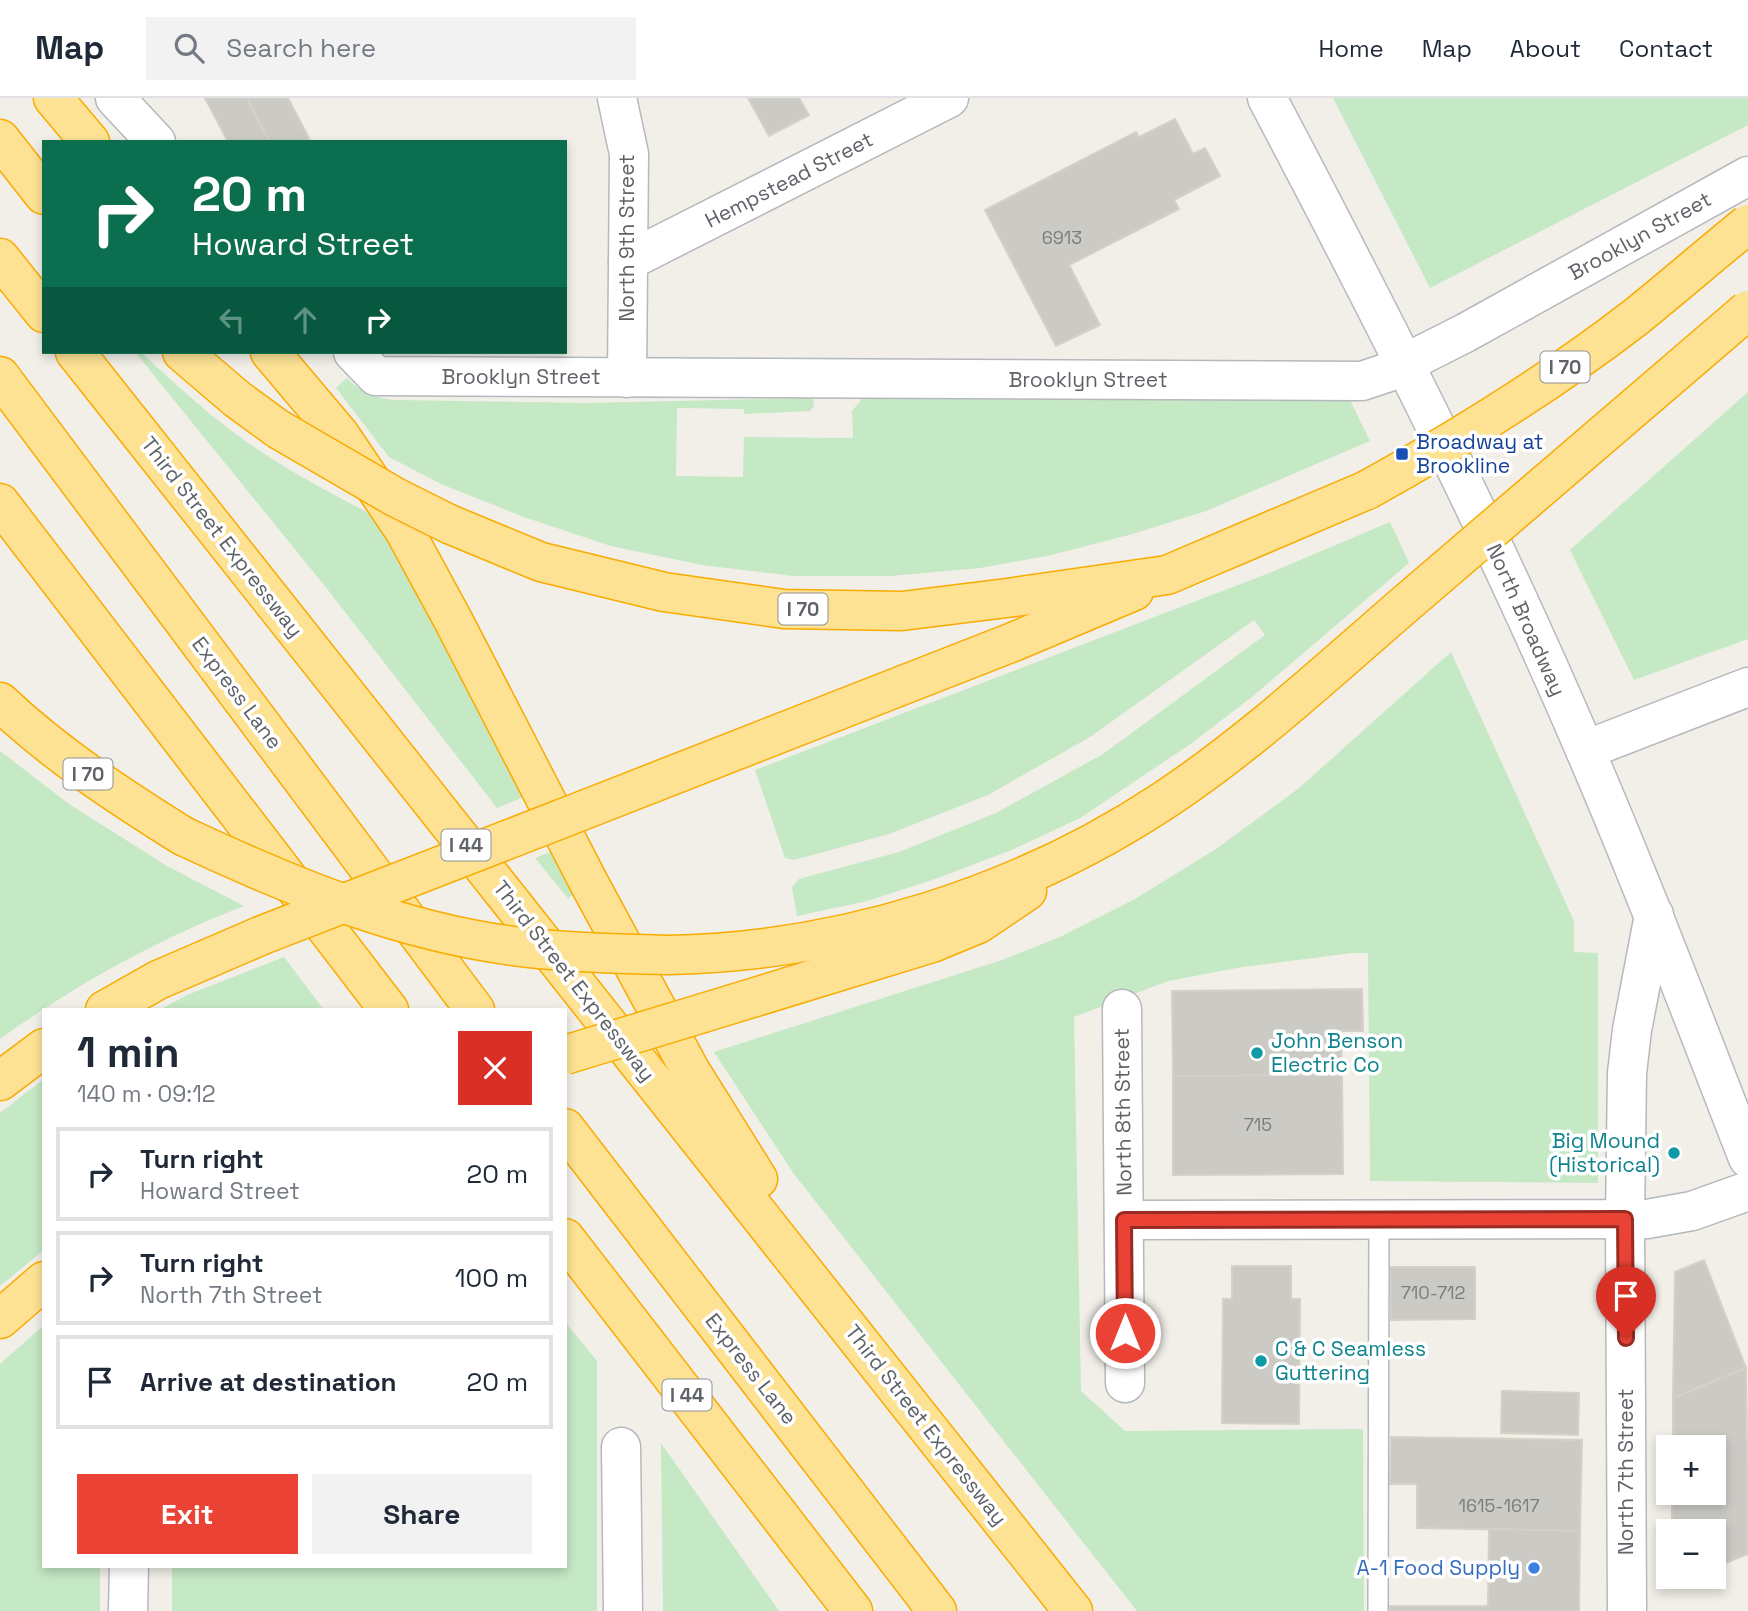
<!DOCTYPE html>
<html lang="en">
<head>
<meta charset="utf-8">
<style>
  body { margin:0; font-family:"Space Grotesk",sans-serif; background:#f2f2f3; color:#1f2937; height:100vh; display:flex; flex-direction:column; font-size:26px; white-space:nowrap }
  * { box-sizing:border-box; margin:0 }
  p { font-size:23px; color:#747a83 }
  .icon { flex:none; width:38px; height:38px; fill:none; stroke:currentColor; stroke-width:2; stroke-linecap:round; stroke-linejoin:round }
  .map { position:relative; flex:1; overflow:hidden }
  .details { position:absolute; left:42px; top:910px; width:525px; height:560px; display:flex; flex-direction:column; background:#fff; border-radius:0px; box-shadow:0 4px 10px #0003 }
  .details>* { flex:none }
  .guide { position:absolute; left:42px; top:42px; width:525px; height:214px; border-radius:0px; box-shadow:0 4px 10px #0003; background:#0b6e4f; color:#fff; overflow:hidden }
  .tools { position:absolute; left:1656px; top:1337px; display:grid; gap:14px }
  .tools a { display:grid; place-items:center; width:70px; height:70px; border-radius:0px; background:#fff; box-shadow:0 4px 10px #0003; font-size:35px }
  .pin { position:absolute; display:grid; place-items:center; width:60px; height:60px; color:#fff; margin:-72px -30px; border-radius:50% 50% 50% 0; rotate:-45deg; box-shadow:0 0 7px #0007 }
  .pin .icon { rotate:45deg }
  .me { position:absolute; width:77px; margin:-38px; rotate:0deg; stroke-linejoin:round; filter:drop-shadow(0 0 5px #0008) }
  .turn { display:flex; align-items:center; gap:24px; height:147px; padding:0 35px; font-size:32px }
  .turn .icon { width:91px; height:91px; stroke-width:2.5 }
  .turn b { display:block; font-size:49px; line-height:60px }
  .lanes { display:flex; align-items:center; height:66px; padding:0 35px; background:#0003; justify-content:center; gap:35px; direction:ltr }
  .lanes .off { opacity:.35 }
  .round { display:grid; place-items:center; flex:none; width:74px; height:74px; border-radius:0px; background:#f2f2f3 }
  .overview { display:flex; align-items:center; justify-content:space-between; height:119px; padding:0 35px }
  h1 { font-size:42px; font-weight:600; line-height:52px }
  .primary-button { display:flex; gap:14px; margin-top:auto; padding:14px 35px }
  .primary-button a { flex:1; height:80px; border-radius:0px; background:#ea4335; color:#fff; font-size:28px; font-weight:600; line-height:80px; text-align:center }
  .primary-button a+a { background:#f2f2f3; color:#1f2937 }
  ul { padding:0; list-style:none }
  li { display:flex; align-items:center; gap:21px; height:94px; margin:0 14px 10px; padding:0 21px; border:4px solid #e0e1e3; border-radius:0px }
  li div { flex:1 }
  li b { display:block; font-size:26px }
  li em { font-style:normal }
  header { display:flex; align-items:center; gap:42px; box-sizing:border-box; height:98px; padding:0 35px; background:#fff; border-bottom:2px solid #e0e1e3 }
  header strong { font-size:33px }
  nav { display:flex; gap:38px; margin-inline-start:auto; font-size:24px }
  .search { width:490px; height:63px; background:#f2f2f3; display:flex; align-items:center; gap:18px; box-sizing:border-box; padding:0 24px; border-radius:0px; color:#747a83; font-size:26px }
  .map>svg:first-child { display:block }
</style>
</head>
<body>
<header>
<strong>Map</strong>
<div class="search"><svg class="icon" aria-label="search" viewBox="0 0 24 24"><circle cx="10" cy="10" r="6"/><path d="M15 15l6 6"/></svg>Search here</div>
<nav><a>Home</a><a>Map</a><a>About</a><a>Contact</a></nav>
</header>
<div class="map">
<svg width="1748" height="1513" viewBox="0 0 1748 1513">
  <rect width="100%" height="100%" fill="#f1efe8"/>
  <g fill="#c5e8c5">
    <polygon points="1333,0 1748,0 1748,27 1430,190"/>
    <path d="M 135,254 L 141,254 C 177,288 215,323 257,351 C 296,377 337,399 379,420 L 526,698 L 497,710 L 328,492 Z"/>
    <path d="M 347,280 C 362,295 374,300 394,302 L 587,305 L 813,300 L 814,308 L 810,313 L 744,316 L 744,311 L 677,310 L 676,378 L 743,379 L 744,339 L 853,340 L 852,313 L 862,301 L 1350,302 L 1370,343 L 1206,413 L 1129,437 L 1047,458 L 980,470 L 890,478 L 794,478 L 702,467 L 611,448 L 524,419 L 441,386 L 389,359 L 336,290 Z"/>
    <polygon points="1748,294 1748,541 1634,582 1570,452"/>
    <polygon points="1390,424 1409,465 1253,598 1192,645 1080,720 1014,751 938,780 867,803 797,818 792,789 799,781 899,754 996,715 1103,656 1265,537 1254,522 1090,639 988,697 889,736 794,762 785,760 755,672 1272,474"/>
    <polygon points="1451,554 1574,823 1574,854 1598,855 1598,1085 1370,1083 1368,855 1352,855 1242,869 1168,883 1074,919 1081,1293 1125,1333 1363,1331 1364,1513 1137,1513 794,1076 714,954 1002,862 1060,839 1135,801 1216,751 1298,691"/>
    <path d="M 0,653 L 69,706 L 167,768 L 244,808 C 158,841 75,887 0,941 Z"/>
    <polygon points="553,753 575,796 568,800 535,760"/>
    <polygon points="284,859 324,912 159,912 187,897"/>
    <polygon points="44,981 44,1152 0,1188 0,1015"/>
    <polygon points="565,1224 597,1263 597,1513 172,1513 172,1468 565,1468"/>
    <polygon points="44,1227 44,1468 100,1468 100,1513 0,1513 0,1266"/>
    <polygon points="661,1345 779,1513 663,1513"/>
  </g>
  <g fill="#cccac5" stroke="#d6d1c6" stroke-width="2">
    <polygon points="205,0 247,0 270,44 228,44"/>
    <polygon points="247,0 288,0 311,44 270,44"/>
    <polygon points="748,0 799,0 809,17 769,38"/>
    <polygon points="1175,21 1193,56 1205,50 1220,78 1174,102 1179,111 1069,167 1100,227 1056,248 985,112 1136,34 1139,39"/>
    <polygon points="1362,891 1363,933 1341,933 1342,977 1173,978 1172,893"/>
    <polygon points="1342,977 1343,1076 1173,1077 1173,978"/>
    <polygon points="1704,1162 1746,1270 1673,1300 1675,1174"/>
    <polygon points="1232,1168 1291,1168 1291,1201 1300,1201 1299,1326 1222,1325 1223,1201 1232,1201"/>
    <polygon points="1390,1169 1475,1169 1475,1221 1391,1222"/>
    <polygon points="1746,1270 1748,1456 1713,1470 1713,1433 1672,1433 1672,1395 1713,1395 1713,1349 1673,1349 1673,1300"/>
    <polygon points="1502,1293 1579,1295 1578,1337 1501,1335"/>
    <polygon points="1391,1339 1582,1342 1580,1433 1417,1430 1417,1386 1390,1386"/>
    <polygon points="1489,1431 1580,1433 1579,1513 1390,1513 1390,1508 1488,1508"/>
    <polygon points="1672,1479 1690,1479 1672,1486"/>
  </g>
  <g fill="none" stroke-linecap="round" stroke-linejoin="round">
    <g stroke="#b5b8bc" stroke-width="22">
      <polyline id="service" points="1378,1513 1379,1123"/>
    </g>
    <g stroke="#b5b8bc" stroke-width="41">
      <g id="minor">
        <polyline points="115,0 156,44"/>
        <polyline points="617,0 629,56 627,280"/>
        <polyline points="628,163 949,0"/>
        <polyline points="353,254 376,278 1362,283 1386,275 1465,235 1748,78"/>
        <polyline points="1585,652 1748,589"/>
        <polyline points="1122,911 1125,1285"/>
        <polyline points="1124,1122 1647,1121 1692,1113 1748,1093"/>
        <polyline points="621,1349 623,1513"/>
        <polyline points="128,1513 129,1468"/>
        <polyline points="1627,1513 1625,1121 1627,975 1632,932 1654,817"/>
      </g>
    </g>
    <g stroke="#b6babf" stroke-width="41">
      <path id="secondary" d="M 1267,0 C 1380,214 1490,430 1585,652 C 1643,787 1695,924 1748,1060"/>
    </g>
    <g stroke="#f9ab00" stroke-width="41">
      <g id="motorway">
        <polyline points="53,0 90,44"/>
        <polyline points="0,41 44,97"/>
        <polyline points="0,160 44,215"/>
        <polyline points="75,254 1073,1513"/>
        <polyline points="182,254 237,301 278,331"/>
        <polyline points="270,254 340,337 404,432 453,522 590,787 690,972 758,1081"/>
        <polyline points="0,278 475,912"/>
        <polyline points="0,405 389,912"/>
        <polyline points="449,426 541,464 664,494 784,511 902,513 1007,500 1167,477 1367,392"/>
        <path d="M 0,604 C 55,656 119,698 183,738"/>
        <polyline points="589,710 1013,544 1134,493"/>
        <path d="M 668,857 C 841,854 1019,798 1163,703 C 1254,643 1334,567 1417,496"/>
        <polyline points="105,912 158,882 260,838"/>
        <polyline points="703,915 932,845 978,826 1027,793"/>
        <polyline points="0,983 44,950"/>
        <polyline points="565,1030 937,1513"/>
        <polyline points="565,1140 853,1513"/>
        <polyline points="0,1221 44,1183"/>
      </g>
    </g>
    <use href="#service" stroke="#fff" stroke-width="19"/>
    <use href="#minor" stroke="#fff" stroke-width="38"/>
    <use href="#secondary" stroke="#fff" stroke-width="38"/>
    <use href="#motorway" stroke="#fde293" stroke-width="38"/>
    <g stroke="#f9ab00" stroke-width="41" stroke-linecap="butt">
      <g id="motorway-bridge">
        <polyline points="278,331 395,399 449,426"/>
        <path d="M 1367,392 C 1461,340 1552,284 1637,218 C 1674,188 1711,156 1748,126"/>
        <polyline points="1417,496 1748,212"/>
        <path d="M 183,738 C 294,790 408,837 530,850 C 576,855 622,856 668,857"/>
        <polyline points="260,838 589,710"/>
        <polyline points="565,957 703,915"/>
      </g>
    </g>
    <use href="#motorway-bridge" stroke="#fde293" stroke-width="38"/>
  </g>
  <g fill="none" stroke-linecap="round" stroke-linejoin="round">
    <g stroke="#982c22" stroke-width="18">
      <polyline id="route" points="1125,1235 1124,1122 1625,1121 1626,1240"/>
    </g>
    <use href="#route" stroke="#ea4335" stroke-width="12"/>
  </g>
  <rect fill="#1a4fb4" stroke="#fff" stroke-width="2.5" x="1395" y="349" width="14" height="14" rx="3.5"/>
  <g fill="#0f9aa8" stroke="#fff" stroke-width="2.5">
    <circle cx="1257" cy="955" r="7"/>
    <circle cx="1674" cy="1055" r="7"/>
    <circle cx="1261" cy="1263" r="7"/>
  </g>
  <circle fill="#3f7fe0" stroke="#fff" stroke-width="2.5" cx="1534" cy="1470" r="7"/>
  <g text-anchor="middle" stroke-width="7" stroke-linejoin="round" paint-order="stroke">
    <g font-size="18" fill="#7a7d7f">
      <text x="1062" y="146">6913</text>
      <text x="1258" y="1033">715</text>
      <text x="1433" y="1201">710-712</text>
      <text x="1499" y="1414">1615-1617</text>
    </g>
    <g fill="#fff" stroke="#8f9295" stroke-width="2">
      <rect x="1540.5" y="253.5" width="49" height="31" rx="5"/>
      <rect x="778.5" y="495.5" width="49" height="31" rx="5"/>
      <rect x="63.5" y="660.5" width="49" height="31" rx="5"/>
      <rect x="441.5" y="731.5" width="49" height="31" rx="5"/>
      <rect x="662.5" y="1281.5" width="49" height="31" rx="5"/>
    </g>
    <g font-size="19" font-weight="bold" fill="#5f6368">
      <text x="1565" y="276">I 70</text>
      <text x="803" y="518">I 70</text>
      <text x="88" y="683">I 70</text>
      <text x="466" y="754">I 44</text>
      <text x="687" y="1304">I 44</text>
    </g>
    <g font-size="21" fill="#5f6368" stroke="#fff">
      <text transform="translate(789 82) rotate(-27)" y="7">Hempstead Street</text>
      <text transform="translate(1640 138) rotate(-29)" y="7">Brooklyn Street</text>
      <text transform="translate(627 140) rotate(-90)" y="7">North 9th Street</text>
      <text x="521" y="286">Brooklyn Street</text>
      <text x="1088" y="289">Brooklyn Street</text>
      <text transform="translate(222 439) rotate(52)" y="7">Third Street Expressway</text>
      <text transform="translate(1526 522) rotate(66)" y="7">North Broadway</text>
      <text transform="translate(237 595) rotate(53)" y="7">Express Lane</text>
      <text transform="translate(574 883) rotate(52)" y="7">Third Street Expressway</text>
      <text transform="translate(1123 1014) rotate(-91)" y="7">North 8th Street</text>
      <text transform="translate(751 1271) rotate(52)" y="7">Express Lane</text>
      <text transform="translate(926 1327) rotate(52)" y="7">Third Street Expressway</text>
      <text transform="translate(1626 1374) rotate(-90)" y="7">North 7th Street</text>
    </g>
    <g font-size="21" fill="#164399" stroke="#fff" text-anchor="start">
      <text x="1416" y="351">Broadway at<tspan x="1416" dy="24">Brookline</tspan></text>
    </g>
    <g font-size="21" fill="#0d838f" stroke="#fff" text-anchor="start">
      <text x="1271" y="950">John Benson<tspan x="1271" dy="24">Electric Co</tspan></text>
      <text x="1660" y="1050" text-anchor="end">Big Mound<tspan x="1660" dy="24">(Historical)</tspan></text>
      <text x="1275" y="1258">C &amp; C Seamless<tspan x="1275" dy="24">Guttering</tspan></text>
    </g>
    <g font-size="21" fill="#366cbe" stroke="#fff" text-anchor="end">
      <text x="1520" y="1477">A-1 Food Supply</text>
    </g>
  </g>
</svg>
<div class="tools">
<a>+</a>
<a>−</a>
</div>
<div class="pin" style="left:1626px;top:1240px;background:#d93025"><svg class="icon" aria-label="arrive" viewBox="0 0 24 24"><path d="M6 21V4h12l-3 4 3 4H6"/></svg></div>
<svg class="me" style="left:1125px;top:1235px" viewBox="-20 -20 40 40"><circle r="17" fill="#ea4335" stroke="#fff" stroke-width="3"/><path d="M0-11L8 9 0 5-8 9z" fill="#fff"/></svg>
<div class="guide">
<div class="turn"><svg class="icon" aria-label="right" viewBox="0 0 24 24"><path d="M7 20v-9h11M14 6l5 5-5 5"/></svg><div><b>20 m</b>Howard Street</div></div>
<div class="lanes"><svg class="icon off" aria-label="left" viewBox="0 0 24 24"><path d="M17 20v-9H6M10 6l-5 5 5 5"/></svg><svg class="icon off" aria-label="ahead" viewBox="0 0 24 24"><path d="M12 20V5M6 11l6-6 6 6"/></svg><svg class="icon" aria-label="right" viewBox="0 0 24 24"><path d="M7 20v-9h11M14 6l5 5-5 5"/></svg></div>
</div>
<section class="details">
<div class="overview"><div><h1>1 min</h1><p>140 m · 09:12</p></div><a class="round" style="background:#d93025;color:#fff"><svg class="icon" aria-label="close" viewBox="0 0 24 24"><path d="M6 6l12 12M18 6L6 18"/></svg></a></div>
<ul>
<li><svg class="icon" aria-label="right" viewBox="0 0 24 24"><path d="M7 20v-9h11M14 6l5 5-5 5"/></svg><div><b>Turn right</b><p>Howard Street</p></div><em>20 m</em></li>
<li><svg class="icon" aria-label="right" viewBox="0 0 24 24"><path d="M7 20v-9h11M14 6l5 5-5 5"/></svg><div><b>Turn right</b><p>North 7th Street</p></div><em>100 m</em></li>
<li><svg class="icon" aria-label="arrive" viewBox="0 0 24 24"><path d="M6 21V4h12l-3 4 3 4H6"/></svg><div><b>Arrive at destination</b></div><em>20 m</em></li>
</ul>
<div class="primary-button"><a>Exit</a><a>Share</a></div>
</section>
</div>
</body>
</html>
